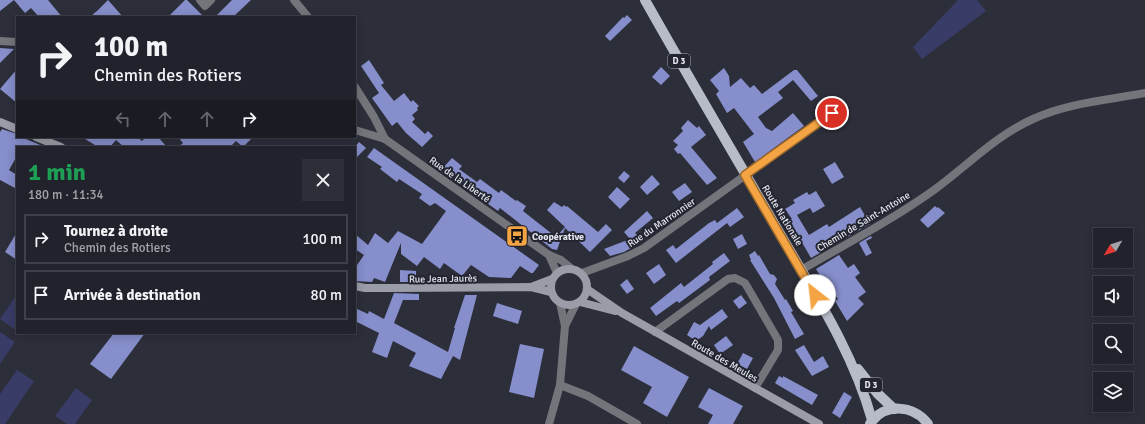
<!DOCTYPE html>
<html lang="fr">
<head>
<meta charset="utf-8">
<style>
  body { margin:0; font-family:Signika,sans-serif; background:#2d2f38; color:#f1f3f6; height:100vh; display:flex; flex-direction:column; font-size:15px; white-space:nowrap }
  * { box-sizing:border-box; margin:0 }
  p { font-size:13px; color:#a2a4a9 }
  .icon { flex:none; width:22px; height:22px; fill:none; stroke:currentColor; stroke-width:2; stroke-linecap:round; stroke-linejoin:round }
  .map { position:relative; flex:1; overflow:hidden }
  .drawer { position:absolute; left:16px; top:146px; width:340px; height:188px; display:flex; flex-direction:column; background:#21222c; border-radius:0px; box-shadow:0 2px 10px #0003,0 0 0 1px #3e3f48 }
  .drawer>* { flex:none }
  .hud { position:absolute; left:16px; top:16px; width:340px; height:122px; border-radius:0px; box-shadow:0 2px 10px #0003,0 0 0 1px #3e3f48; background:#21222c; color:#f1f3f6; overflow:hidden }
  .needle { width:26px; rotate:231deg }
  .buttons { position:absolute; left:1093px; top:228px; display:grid; gap:8px }
  .buttons a { display:grid; place-items:center; width:40px; height:40px; border-radius:0px; background:#21222c; box-shadow:0 2px 10px #0003,0 0 0 1px #3e3f48; font-size:20px }
  .pin { position:absolute; display:grid; place-items:center; width:34px; height:34px; color:#fff; margin:-17px; border:2px solid #fff; border-radius:50%; box-shadow:0 1px 4px #0007 }
  .me { position:absolute; width:44px; margin:-22px; rotate:331deg; stroke-linejoin:round; filter:drop-shadow(0 0 3px #0008) }
  .turn { display:flex; align-items:center; gap:14px; height:84px; padding:0 12px; font-size:18px }
  .turn .icon { width:52px; height:52px; stroke-width:2.5 }
  .turn b { display:block; font-size:28px; line-height:34px }
  .lanes { display:flex; align-items:center; height:38px; padding:0 12px; background:#0003; justify-content:center; gap:20px; direction:ltr }
  .lanes .off { opacity:.35 }
  .round { display:grid; place-items:center; flex:none; width:42px; height:42px; border-radius:0px; background:#2d2f38 }
  .summary { display:flex; align-items:center; justify-content:space-between; height:68px; padding:0 12px }
  h1 { font-size:24px; font-weight:700; line-height:30px; color:#1e9e55 }
  ul { padding:0; list-style:none }
  li { display:flex; align-items:center; gap:12px; height:50px; margin:0 8px 6px; padding:0 4px; border:2px solid #3e3f48; border-radius:0px }
  li div { flex:1 }
  li b { display:block; font-size:15px }
  li em { font-style:normal }
  .map>svg:first-child { display:block }
</style>
</head>
<body>
<div class="map">
<svg width="1145" height="424" viewBox="0 0 1145 424">
  <rect width="100%" height="100%" fill="#2c2e3a"/>
  <g fill="#383c66">
    <polygon points="958,0 977,0 986,11 922,59 913,47"/>
    <polygon points="17,294 17,331 0,319"/>
    <polygon points="0,332 15,342 0,364"/>
    <polygon points="17,370 34,381 5,424 0,424 0,394"/>
    <polygon points="76,388 92,400 75,424 67,424 55,416"/>
  </g>
  <g fill="#868ecb">
    <polygon points="0,0 14,0 0,11"/>
    <polygon points="14,0 48,0 62,17 39,17 31,8 25,13"/>
    <polygon points="108,0 123,17 90,17 98,10"/>
    <polygon points="185,0 187,0 204,17 168,17"/>
    <polygon points="232,0 251,0 233,17 215,17"/>
    <polygon points="627,15 632,20 610,41 605,36 623,17 624,18"/>
    <polygon points="0,48 14,49 0,63"/>
    <polygon points="369,60 384,83 381,85 394,101 404,93 411,102 413,100 419,106 417,108 418,110 412,115 415,119 412,122 425,134 428,131 433,136 422,147 406,133 397,122 392,126 372,98 379,93 361,66"/>
    <polygon points="661,67 670,76 661,85 652,77"/>
    <polygon points="724,68 729,76 730,87 741,78 750,88 754,85 762,94 794,70 797,70 818,96 811,101 793,80 778,92 783,98 758,117 766,128 772,131 793,113 804,126 755,162 743,142 754,134 734,108 727,113 716,94 719,91 710,80"/>
    <polygon points="17,69 17,103 0,89"/>
    <polygon points="688,120 697,128 699,126 706,135 691,147 717,178 707,185 680,153 678,154 674,149 678,145 673,141 683,131 681,128"/>
    <polygon points="2,129 17,134 17,137 21,137 45,147 17,147 17,156 9,170 17,175 17,184 15,188 0,180 0,132"/>
    <polygon points="82,137 137,137 142,141 146,137 158,137 167,147 124,147 116,140 110,147 98,147"/>
    <polygon points="178,137 253,137 243,147 236,141 230,147 178,147 183,143"/>
    <polygon points="359,142 366,148 355,159 355,147"/>
    <polygon points="374,148 539,265 533,273 531,273 520,266 511,278 489,277 471,265 462,276 444,263 440,269 424,257 417,266 401,254 401,243 385,282 374,278 372,282 355,281 355,268 364,255 355,249 355,234 368,245 375,233 388,243 398,231 422,244 446,211 435,203 430,206 419,198 422,194 399,179 397,182 380,169 382,167 367,157"/>
    <polygon points="452,158 462,166 459,169 477,182 480,179 499,193 501,190 516,201 517,200 526,206 523,211 556,237 565,227 547,210 554,202 562,207 564,205 566,207 567,206 598,232 606,224 612,230 590,252 565,228 557,250 552,249 500,208 498,211 441,170"/>
    <polygon points="835,162 844,177 832,184 823,169"/>
    <polygon points="624,171 630,176 624,183 618,178"/>
    <polygon points="652,175 660,184 647,195 640,187"/>
    <polygon points="685,183 692,192 679,201 672,192"/>
    <polygon points="617,187 630,199 620,209 608,197"/>
    <polygon points="816,191 825,206 813,213 810,208 797,215 809,235 827,224 829,227 860,207 870,224 811,258 789,220 792,219 785,209 795,203 793,200 807,192 809,195"/>
    <polygon points="935,206 937,208 938,207 945,213 928,228 920,220"/>
    <polygon points="737,208 744,217 730,227 727,223 676,263 666,250 673,245 676,249 709,223 715,220 717,223"/>
    <polygon points="647,211 653,218 635,233 643,241 624,252 610,256 604,249 630,239 624,232"/>
    <polygon points="17,232 17,260 5,252"/>
    <polygon points="742,234 747,244 738,249 733,239"/>
    <polygon points="871,236 872,238 866,241 872,253 866,256 859,243"/>
    <polygon points="755,251 758,256 759,255 770,274 774,275 777,279 775,284 785,300 786,299 793,311 791,312 804,334 795,339 774,298 750,260 751,260 749,255"/>
    <polygon points="724,253 730,261 709,277 710,280 679,303 677,301 656,316 650,308 681,283 684,287 713,264 712,262"/>
    <polygon points="839,255 848,268 854,264 860,273 855,277 866,292 858,298 864,304 847,321 835,301 838,299 828,287 827,287 816,269"/>
    <polygon points="659,264 666,275 654,284 646,273"/>
    <polygon points="400,270 416,271 416,282 400,282"/>
    <polygon points="627,279 634,289 627,294 620,285"/>
    <polygon points="394,293 419,294 419,300 403,300 394,323 448,352 455,328 454,328 465,295 477,295 460,360 453,356 441,379 409,366 416,353 393,341 387,358 372,352 379,333 355,321 355,308 368,314 369,311 384,319"/>
    <polygon points="741,295 747,303 739,309 733,301"/>
    <polygon points="497,303 522,311 518,324 493,316"/>
    <polygon points="722,309 728,317 711,330 709,326 703,336 696,341 687,335 694,322 700,325"/>
    <polygon points="114,333 145,333 111,379 90,364"/>
    <polygon points="726,336 733,345 720,354 714,345"/>
    <polygon points="520,344 544,349 534,398 509,392"/>
    <polygon points="804,345 814,362 823,356 829,367 812,376 795,350"/>
    <polygon points="634,346 689,377 667,417 643,403 652,387 621,370"/>
    <polygon points="743,353 753,358 747,369 737,364"/>
    <polygon points="779,376 783,378 783,376 818,395 812,405 778,385 775,383"/>
    <polygon points="709,388 743,406 733,424 708,424 713,415 698,407"/>
    <polygon points="844,392 852,397 840,418 832,413"/>
  </g>
  <g fill="none" stroke-linecap="round" stroke-linejoin="round">
    <g stroke="#73757b" stroke-width="8">
      <polyline points="200,0 205,6 211,0"/>
      <polyline points="294,0 308,17"/>
      <polyline points="0,41 17,42"/>
      <polyline points="355,87 374,117 385,139"/>
      <polyline points="355,130 385,139 549,255 561,260 571,268"/>
      <polyline points="549,255 557,273"/>
      <path d="M 801,270 C 846,244 892,220 934,190 C 967,166 995,136 1033,119 C 1067,103 1108,100 1145,93"/>
      <polyline points="582,273 628,256 644,248 832,113"/>
      <polyline points="565,326 576,304"/>
      <polyline points="655,332 728,279 735,278 745,283 778,340 778,350 755,388"/>
      <polyline points="560,385 588,396 637,424"/>
      <polyline points="549,424 560,385 565,326 560,303"/>
    </g>
    <g stroke="#9a9ca7" stroke-width="8">
      <polyline points="0,122 17,129"/>
      <polyline points="36,137 61,147"/>
      <circle cx="569" cy="287" r="18"/>
      <polyline points="355,286 365,288 392,288 531,287 551,292"/>
      <polyline points="531,287 552,279"/>
      <polyline points="587,289 622,313 819,424"/>
      <polyline points="580,302 615,311"/>
    </g>
    <g stroke="#b8bbc8" stroke-width="10">
      <path d="M 645,0 C 690,80 737,159 783,239 C 817,297 854,355 872,420"/>
      <polyline points="858,369 877,393 894,409"/>
      <path d="M 870,424 C 884,402 914,405 928,424"/>
    </g>
  </g>
  <g fill="none" stroke-linecap="round" stroke-linejoin="round">
    <g stroke="#9f6b2c" stroke-width="10">
      <polyline id="route" points="815,295 745,175 832,113"/>
    </g>
    <use href="#route" stroke="#f4a443" stroke-width="7"/>
  </g>
  <defs>
    <g id="bus-square" transform="scale(1.15)"><rect x="-9" y="-9" width="18" height="18" rx="4" fill="#f4a443" stroke="#222430"/><path d="M-5-6H5V4H4V6H2V4H-2V6H-4V4H-5ZM-3.5-4V0h7V-4ZM-3.5 1.2v1.5H-2V1.2ZM2 1.2v1.5H3.5V1.2Z" fill="#111"/></g>
  </defs>
  <g fill-rule="evenodd">
    <use href="#bus-square" x="517" y="236"/>
  </g>
  <g text-anchor="middle" stroke-width="4" stroke-linejoin="round" paint-order="stroke">
    <g fill="#222430" stroke="#a9abb4" stroke-width="1">
      <rect x="668" y="54" width="22" height="14" rx="3"/>
      <rect x="860" y="378" width="22" height="14" rx="3"/>
    </g>
    <g font-size="9" font-weight="bold" fill="#e3e5ed">
      <text x="679" y="64">D 3</text>
      <text x="871" y="388">D 3</text>
    </g>
    <g font-size="10" fill="#e3e5ed" stroke="#222430">
      <text transform="translate(460 179) rotate(35)" y="4">Rue de la Liberté</text>
      <text transform="translate(783 215) rotate(59)" y="4">Route Nationale</text>
      <text transform="translate(863 221) rotate(-31)" y="4">Chemin de Saint-Antoine</text>
      <text transform="translate(661 222) rotate(-34)" y="4">Rue du Marronnier</text>
      <text transform="translate(443 278) rotate(-1)" y="4">Rue Jean Jaurès</text>
      <text transform="translate(725 360) rotate(30)" y="4">Route des Meules</text>
    </g>
    <g font-size="10" font-weight="bold" fill="#e3e5ed" stroke="#222430" text-anchor="start">
      <text x="532" y="240">Coopérative</text>
    </g>
  </g>
</svg>
<div class="buttons">
<a><svg class="needle" viewBox="-14 -14 28 28"><path d="M0-13l5 13h-10z" fill="#e53935"/><path d="M0 13l5-13h-10z" fill="#a2a4a9"/></svg></a>
<a><svg class="icon" aria-label="sound" viewBox="0 0 24 24"><path d="M4 9h4l5-4v14l-5-4H4zM17 9q2 3 0 6"/></svg></a>
<a><svg class="icon" aria-label="search" viewBox="0 0 24 24"><circle cx="10" cy="10" r="6"/><path d="M15 15l6 6"/></svg></a>
<a><svg class="icon" aria-label="layers" viewBox="0 0 24 24"><path d="M12 4l9 5-9 5-9-5zM3 14l9 5 9-5"/></svg></a>
</div>
<div class="pin" style="left:832px;top:113px;background:#d93025"><svg class="icon" aria-label="arrive" viewBox="0 0 24 24"><path d="M6 21V4h12l-3 4 3 4H6"/></svg></div>
<svg class="me" style="left:815px;top:295px" viewBox="-20 -20 40 40"><circle r="19" fill="#fff"/><path d="M0-13L10 11 0 6-10 11z" fill="#f4a443"/></svg>
<div class="hud">
<div class="turn"><svg class="icon" aria-label="right" viewBox="0 0 24 24"><path d="M7 20v-9h11M14 6l5 5-5 5"/></svg><div><b>100 m</b>Chemin des Rotiers</div></div>
<div class="lanes"><svg class="icon off" aria-label="left" viewBox="0 0 24 24"><path d="M17 20v-9H6M10 6l-5 5 5 5"/></svg><svg class="icon off" aria-label="ahead" viewBox="0 0 24 24"><path d="M12 20V5M6 11l6-6 6 6"/></svg><svg class="icon off" aria-label="ahead" viewBox="0 0 24 24"><path d="M12 20V5M6 11l6-6 6 6"/></svg><svg class="icon" aria-label="right" viewBox="0 0 24 24"><path d="M7 20v-9h11M14 6l5 5-5 5"/></svg></div>
</div>
<section class="drawer">
<div class="summary"><div><h1>1 min</h1><p>180 m · 11:34</p></div><a class="round"><svg class="icon" aria-label="close" viewBox="0 0 24 24"><path d="M6 6l12 12M18 6L6 18"/></svg></a></div>
<ul>
<li><svg class="icon" aria-label="right" viewBox="0 0 24 24"><path d="M7 20v-9h11M14 6l5 5-5 5"/></svg><div><b>Tournez à droite</b><p>Chemin des Rotiers</p></div><em>100 m</em></li>
<li><svg class="icon" aria-label="arrive" viewBox="0 0 24 24"><path d="M6 21V4h12l-3 4 3 4H6"/></svg><div><b>Arrivée à destination</b></div><em>80 m</em></li>
</ul>
</section>
</div>
</body>
</html>
